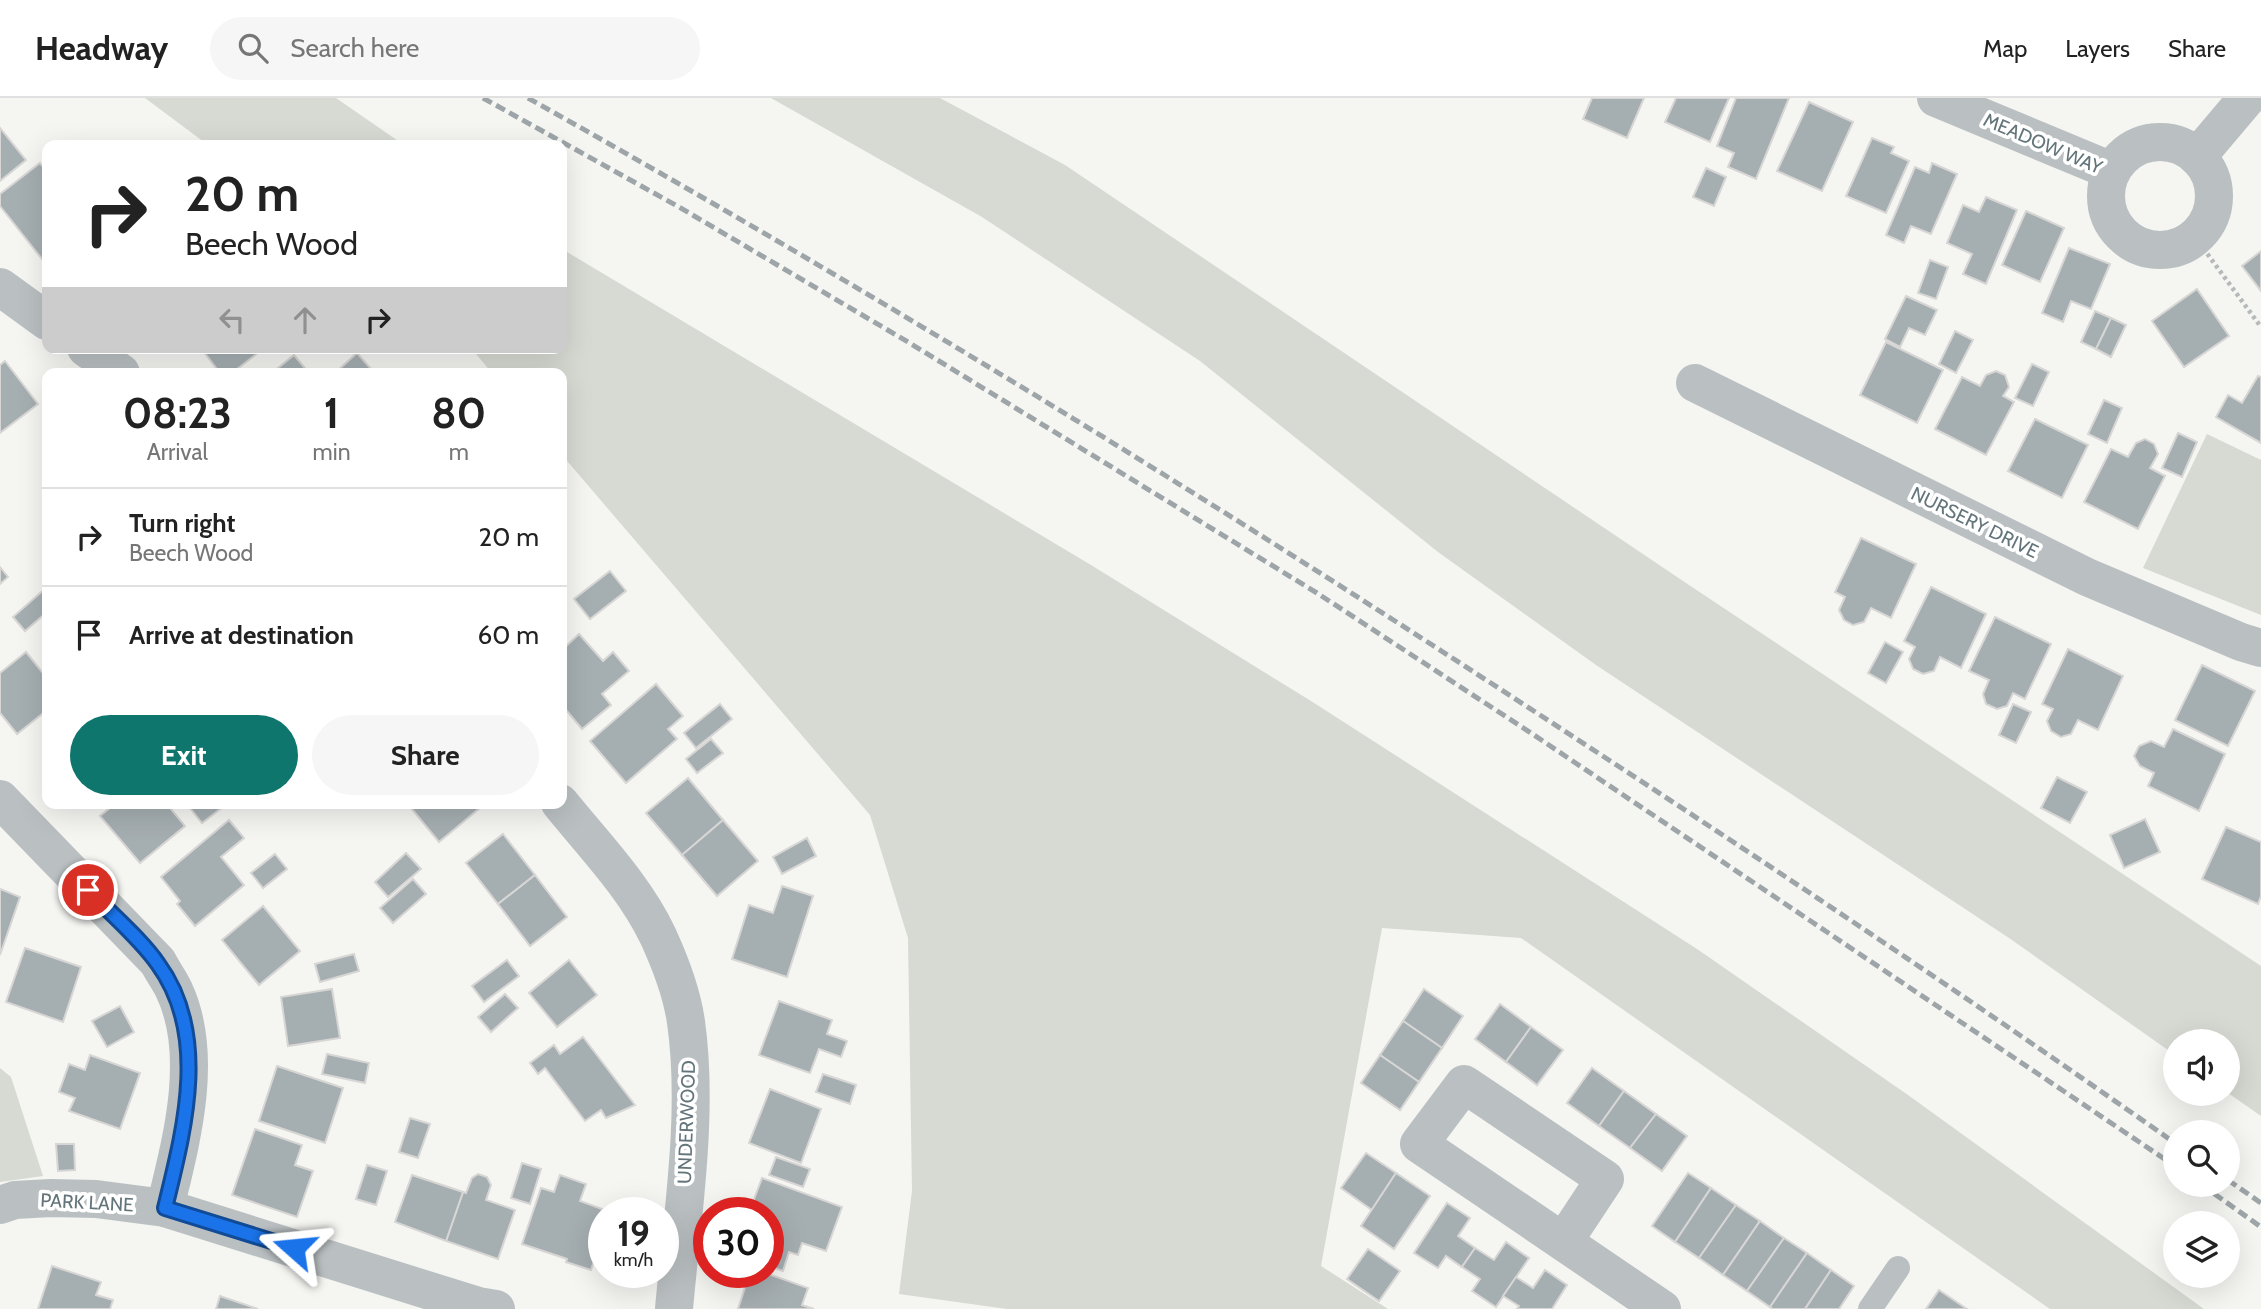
<!DOCTYPE html>
<html lang="en">
<head>
<meta charset="utf-8">
<style>
  body { margin:0; font-family:Cabin,sans-serif; background:#f6f6f6; color:#222; height:100vh; display:flex; flex-direction:column; font-size:26px; white-space:nowrap }
  * { box-sizing:border-box; margin:0 }
  p { font-size:23px; color:#767676 }
  .icon { flex:none; width:38px; height:38px; fill:none; stroke:currentColor; stroke-width:2; stroke-linecap:round; stroke-linejoin:round }
  .map { position:relative; flex:1; overflow:hidden }
  .sheet { position:absolute; left:42px; top:270px; width:525px; height:441px; display:flex; flex-direction:column; background:#fff; border-radius:14px; box-shadow:0 7px 28px #0002 }
  .sheet>* { flex:none }
  .hud { position:absolute; left:42px; top:42px; width:525px; height:214px; border-radius:14px; box-shadow:0 7px 28px #0002; background:#fff; color:#222; overflow:hidden }
  .tools { position:absolute; left:2163px; top:931px; display:grid; gap:14px }
  .tools a { display:grid; place-items:center; width:77px; height:77px; border-radius:50%; background:#fff; box-shadow:0 7px 28px #0002; font-size:35px }
  .speed { position:absolute; left:588px; top:1099px; display:flex; gap:14px; font-size:35px; font-weight:700; text-align:center }
  .speed>* { display:grid; place-content:center; width:91px; height:91px; border-radius:50%; background:#fff; box-shadow:0 7px 28px #0002; line-height:1 }
  .speed small { font-size:18px; font-weight:400 }
  .speed .limit { border:10px solid #d22; background:#fff; color:#111 }
  .pin { position:absolute; display:grid; place-items:center; width:60px; height:60px; color:#fff; margin:-30px; border:4px solid #fff; border-radius:50%; box-shadow:0 2px 7px #0007 }
  .me { position:absolute; width:77px; margin:-38px; rotate:288deg; stroke-linejoin:round; filter:drop-shadow(0 0 5px #0008) }
  .turn { display:flex; align-items:center; gap:24px; height:147px; padding:0 28px; font-size:32px }
  .turn .icon { width:91px; height:91px; stroke-width:2.5 }
  .turn b { display:block; font-size:49px; line-height:60px }
  .lanes { display:flex; align-items:center; height:66px; padding:0 28px; background:#0003; justify-content:center; gap:35px; direction:ltr }
  .lanes .off { opacity:.35 }
  .eta { display:flex; justify-content:space-evenly; align-items:center; height:119px; text-align:center }
  .eta b { font-size:42px; font-weight:800; line-height:49px }
  .cta { display:flex; gap:14px; margin-top:auto; padding:14px 28px }
  .cta a { flex:1; height:80px; border-radius:42px; background:#0f766e; color:#fff; font-size:28px; font-weight:800; line-height:80px; text-align:center }
  .cta a+a { background:#f6f6f6; color:#222 }
  ul { padding:0; list-style:none }
  li { display:flex; align-items:center; gap:21px; height:98px; padding:0 28px; border-top:2px solid #e0e0e0 }
  li div { flex:1 }
  li b { display:block; font-size:26px }
  li em { font-style:normal }
  header { display:flex; align-items:center; gap:42px; box-sizing:border-box; height:98px; padding:0 35px; background:#fff; border-bottom:2px solid #e0e0e0 }
  header strong { font-size:33px }
  nav { display:flex; gap:38px; margin-inline-start:auto; font-size:24px }
  .search { width:490px; height:63px; background:#f6f6f6; display:flex; align-items:center; gap:18px; box-sizing:border-box; padding:0 24px; border-radius:38px; color:#767676; font-size:26px }
  .map>svg:first-child { display:block }
</style>
</head>
<body>
<header>
<strong>Headway</strong>
<div class="search"><svg class="icon" aria-label="search" viewBox="0 0 24 24"><circle cx="10" cy="10" r="6"/><path d="M15 15l6 6"/></svg>Search here</div>
<nav><a>Map</a><a>Layers</a><a>Share</a></nav>
</header>
<div class="map">
<svg width="2261" height="1211" viewBox="0 0 2261 1211">
  <rect width="100%" height="100%" fill="#f5f5f2"/>
  <g fill="#d6dad2">
    <polygon points="145,0 336,0 404,47 208,47"/>
    <polygon points="771,0 940,0 1065,67 1689,487 2261,868 2261,1018 2228,995 2228,943 2175,943 2175,957 2009,840 1596,567 1438,454 1200,263 982,119"/>
    <polygon points="562,151 1091,467 1311,603 1697,851 1908,997 2204,1211 2050,1211 1521,840 1382,830 1321,1168 1388,1211 1007,1211 899,1196 912,1093 908,840 870,717 562,357 562,275 492,275 471,250 562,250"/>
    <polygon points="2207,336 2261,362 2261,517 2143,470"/>
    <polygon points="0,970 11,979 43,1078 0,1084"/>
  </g>
  <g fill="#a5aeb1" stroke="#d7d6d5" stroke-width="2">
    <polygon points="1592,0 1644,0 1627,40 1583,21"/>
    <polygon points="1676,0 1729,0 1710,44 1665,24"/>
    <polygon points="1736,0 1789,0 1756,81 1728,69 1734,55 1717,48"/>
    <polygon points="1809,4 1853,24 1822,93 1777,73"/>
    <polygon points="0,30 26,62 0,83"/>
    <polygon points="1872,40 1894,49 1891,55 1909,63 1886,115 1846,98"/>
    <polygon points="40,65 47,74 47,157 42,161 0,108 0,96"/>
    <polygon points="1932,65 1957,76 1931,136 1911,128 1904,145 1886,137 1915,69 1929,75"/>
    <polygon points="1706,70 1726,79 1714,108 1693,99"/>
    <polygon points="1986,99 2017,112 1986,186 1963,176 1972,156 1947,145 1963,107 1979,114"/>
    <polygon points="2026,113 2064,130 2040,184 2002,167"/>
    <polygon points="2069,150 2110,166 2091,211 2071,203 2063,224 2042,215"/>
    <polygon points="2261,153 2261,193 2242,168"/>
    <polygon points="1930,162 1948,169 1936,201 1918,195"/>
    <polygon points="2197,191 2229,238 2184,269 2152,223"/>
    <polygon points="1906,198 1937,212 1925,237 1909,230 1900,249 1885,241"/>
    <polygon points="2095,213 2111,220 2096,251 2081,244"/>
    <polygon points="2111,220 2126,227 2111,259 2096,251"/>
    <polygon points="1955,233 1973,242 1956,275 1939,266"/>
    <polygon points="1886,244 1943,272 1917,325 1860,297"/>
    <polygon points="201,250 264,250 232,275 220,275"/>
    <polygon points="357,255 371,271 366,275 335,275"/>
    <polygon points="294,257 309,275 272,275"/>
    <polygon points="5,263 38,306 0,335 0,267"/>
    <polygon points="2032,266 2049,274 2033,308 2015,300"/>
    <polygon points="1996,273 2005,277 2009,289 2003,298 2014,304 1986,357 1935,331 1962,279 1980,288 1986,277"/>
    <polygon points="2258,278 2261,279 2261,345 2216,319 2228,297 2242,305"/>
    <polygon points="2104,302 2122,310 2107,345 2088,336"/>
    <polygon points="2035,321 2088,347 2062,400 2008,373"/>
    <polygon points="2178,335 2197,344 2182,379 2162,370"/>
    <polygon points="2145,341 2154,346 2158,356 2150,370 2165,378 2138,431 2084,404 2111,351 2128,359 2136,345"/>
    <polygon points="1861,440 1916,466 1891,520 1871,510 1864,524 1853,527 1844,522 1839,512 1845,499 1835,494"/>
    <polygon points="0,469 8,479 0,486"/>
    <polygon points="610,473 626,493 590,521 574,501"/>
    <polygon points="47,489 47,514 25,533 13,519"/>
    <polygon points="1931,489 1986,516 1961,570 1940,559 1934,573 1923,576 1913,571 1909,561 1915,549 1904,543"/>
    <polygon points="1995,519 2051,546 2025,601 2013,595 2007,608 1997,611 1986,606 1983,596 1989,582 1969,573"/>
    <polygon points="579,536 603,563 613,554 629,573 602,596 611,607 582,631 562,607 562,552"/>
    <polygon points="1885,544 1903,554 1886,585 1868,575"/>
    <polygon points="2068,551 2123,578 2098,632 2078,622 2071,636 2061,639 2051,633 2047,623 2053,611 2042,606"/>
    <polygon points="26,554 47,580 47,612 17,636 0,615 0,575"/>
    <polygon points="2202,567 2255,593 2228,648 2175,622"/>
    <polygon points="656,586 683,618 668,631 677,641 626,685 590,643"/>
    <polygon points="720,606 732,621 696,650 684,635"/>
    <polygon points="2013,606 2031,614 2016,645 1999,637"/>
    <polygon points="2173,631 2225,656 2199,713 2148,688 2154,675 2140,668 2134,658 2139,648 2151,643 2164,649"/>
    <polygon points="711,641 723,655 697,675 686,661"/>
    <polygon points="2057,679 2087,694 2070,725 2041,710"/>
    <polygon points="688,680 723,722 682,757 646,715"/>
    <polygon points="116,705 166,705 185,728 140,765 100,718"/>
    <polygon points="197,705 228,705 202,725 190,710"/>
    <polygon points="407,705 478,705 481,709 439,744"/>
    <polygon points="2145,721 2160,754 2124,770 2110,737"/>
    <polygon points="229,722 244,740 221,759 244,787 195,828 177,806 180,803 161,779"/>
    <polygon points="723,722 758,763 717,798 682,757"/>
    <polygon points="2226,729 2261,744 2261,798 2258,806 2202,781"/>
    <polygon points="503,736 535,777 498,806 466,765"/>
    <polygon points="807,740 816,758 782,776 773,759"/>
    <polygon points="406,755 421,771 388,799 375,784"/>
    <polygon points="275,756 287,771 263,790 251,775"/>
    <polygon points="535,777 567,819 530,848 498,806"/>
    <polygon points="413,781 426,796 393,825 380,810"/>
    <polygon points="782,788 813,798 787,879 732,861 749,807 773,815"/>
    <polygon points="0,791 20,799 0,857"/>
    <polygon points="263,808 300,853 259,887 222,842"/>
    <polygon points="25,850 81,869 63,924 6,904"/>
    <polygon points="354,856 359,873 320,884 315,866"/>
    <polygon points="507,862 519,878 484,904 472,888"/>
    <polygon points="569,862 597,897 557,929 529,895"/>
    <polygon points="332,891 340,940 288,948 281,899"/>
    <polygon points="1424,891 1463,918 1442,950 1403,923"/>
    <polygon points="505,896 518,910 491,934 478,919"/>
    <polygon points="779,903 832,922 827,936 847,943 841,959 819,951 810,975 759,957"/>
    <polygon points="1500,906 1531,929 1506,964 1475,941"/>
    <polygon points="120,908 134,934 107,949 92,923"/>
    <polygon points="1403,923 1442,950 1419,984 1380,957"/>
    <polygon points="1531,929 1563,952 1537,987 1506,964"/>
    <polygon points="583,939 635,1007 606,1020 601,1012 585,1023 545,970 538,976 530,965 554,947 560,956"/>
    <polygon points="327,956 369,965 365,985 322,976"/>
    <polygon points="90,957 140,975 120,1031 69,1013 75,1000 59,994 69,966 85,972"/>
    <polygon points="1380,957 1419,984 1400,1012 1361,985"/>
    <polygon points="277,968 343,990 325,1045 259,1023"/>
    <polygon points="1592,970 1624,993 1599,1028 1567,1005"/>
    <polygon points="823,976 856,987 850,1006 816,994"/>
    <polygon points="770,991 821,1011 801,1065 749,1045"/>
    <polygon points="1624,993 1656,1016 1630,1050 1599,1028"/>
    <polygon points="1656,1016 1687,1038 1662,1073 1630,1050"/>
    <polygon points="410,1020 430,1026 418,1060 399,1054"/>
    <polygon points="255,1031 302,1047 295,1067 313,1073 297,1119 232,1097"/>
    <polygon points="56,1046 74,1046 75,1072 58,1073"/>
    <polygon points="1366,1055 1396,1075 1372,1112 1341,1090"/>
    <polygon points="776,1059 810,1071 803,1089 769,1077"/>
    <polygon points="522,1065 541,1071 530,1106 511,1100"/>
    <polygon points="367,1067 387,1073 376,1107 356,1101"/>
    <polygon points="1396,1075 1430,1098 1394,1151 1361,1128"/>
    <polygon points="1688,1075 1711,1090 1675,1144 1652,1128"/>
    <polygon points="478,1076 487,1079 491,1087 486,1102 515,1112 498,1161 446,1143 463,1094 466,1095 472,1080"/>
    <polygon points="412,1077 463,1094 446,1143 395,1124"/>
    <polygon points="560,1077 586,1086 580,1103 610,1114 604,1115 604,1132 591,1172 566,1164 567,1161 522,1146 541,1090 554,1094"/>
    <polygon points="762,1080 842,1109 826,1153 802,1145 798,1157 789,1154 783,1173 768,1168 768,1115 749,1115"/>
    <polygon points="1711,1090 1736,1107 1699,1160 1675,1144"/>
    <polygon points="1447,1105 1470,1120 1458,1138 1475,1150 1462,1169 1446,1158 1438,1170 1414,1155"/>
    <polygon points="1736,1107 1760,1123 1723,1177 1699,1160"/>
    <polygon points="1760,1123 1784,1140 1747,1193 1723,1177"/>
    <polygon points="1784,1140 1807,1155 1770,1209 1747,1193"/>
    <polygon points="1506,1144 1529,1160 1496,1209 1472,1193 1480,1181 1462,1169 1475,1150 1494,1162"/>
    <polygon points="1368,1151 1400,1173 1379,1203 1347,1181"/>
    <polygon points="1807,1155 1831,1172 1805,1211 1773,1211 1770,1209"/>
    <polygon points="52,1168 101,1184 96,1197 113,1202 110,1211 38,1211"/>
    <polygon points="1545,1172 1567,1187 1552,1211 1517,1211 1519,1208 1503,1198 1516,1179 1533,1190"/>
    <polygon points="1831,1172 1854,1188 1839,1211 1805,1211"/>
    <polygon points="750,1174 763,1174 808,1190 802,1207 814,1211 738,1211"/>
    <polygon points="1939,1192 1967,1211 1926,1211"/>
    <polygon points="220,1198 258,1211 216,1211"/>
  </g>
  <g fill="none" stroke-linecap="round" stroke-linejoin="round">
    <polyline stroke="#b5b9ba" stroke-width="4.5" stroke-dasharray="3.5 3.5" stroke-linecap="butt" points="2195,139 2261,229"/>
    <polyline stroke="#bac0c2" stroke-width="24" points="1870,1211 1898,1170"/>
    <g stroke="#bac0c2" stroke-width="38">
      <polyline points="1936,0 2112,73"/>
      <circle cx="2160" cy="98" r="54"/>
      <polyline points="2197,59 2247,0"/>
      <polyline points="0,189 47,223"/>
      <polyline points="86,250 121,275"/>
      <polyline points="1695,285 2087,479 2241,544 2261,550"/>
      <path d="M 0,701 L 158,864 C 163,874 170,883 174,892 C 205,958 181,1044 165,1110"/>
      <path d="M 560,705 C 594,747 635,789 658,838 C 670,864 682,896 686,924 C 699,1016 682,1119 674,1211"/>
      <polyline points="0,1107 15,1102 51,1100 96,1101 165,1110 478,1208 496,1211"/>
      <polyline points="1564,1143 1605,1081 1464,986 1419,1046 1662,1211"/>
    </g>
    <g stroke="#9da5a8" stroke-width="5" stroke-dasharray="10 5" stroke-linecap="butt">
      <polyline points="483,0 679,109 908,244 1317,495 1534,637 2175,1068"/>
      <path d="M 528,0 C 833,171 1132,353 1426,543 C 1678,706 1929,872 2175,1045"/>
      <polyline points="2228,1082 2261,1105"/>
      <polyline points="2202,1087 2261,1129"/>
    </g>
  </g>
  <g fill="none" stroke-linecap="round" stroke-linejoin="round">
    <g stroke="#114b97" stroke-width="18">
      <path id="route" d="M 88,792 C 109,814 141,841 158,866 C 210,937 184,1032 165,1110 L 294,1150"/>
    </g>
    <use href="#route" stroke="#1a73e8" stroke-width="12"/>
  </g>
  <g text-anchor="middle" stroke-width="7" stroke-linejoin="round" paint-order="stroke">
    <g font-size="19" fill="#63757a" stroke="#fff">
      <text transform="translate(2043 45) rotate(23)" y="7">MEADOW WAY</text>
      <text transform="translate(1975 424) rotate(26)" y="7">NURSERY DRIVE</text>
      <text transform="translate(686 1024) rotate(-88)" y="7">UNDERWOOD</text>
      <text transform="translate(87 1104) rotate(3)" y="7">PARK LANE</text>
    </g>
  </g>
</svg>
<div class="tools">
<a><svg class="icon" aria-label="sound" viewBox="0 0 24 24"><path d="M4 9h4l5-4v14l-5-4H4zM17 9q2 3 0 6"/></svg></a>
<a><svg class="icon" aria-label="search" viewBox="0 0 24 24"><circle cx="10" cy="10" r="6"/><path d="M15 15l6 6"/></svg></a>
<a><svg class="icon" aria-label="layers" viewBox="0 0 24 24"><path d="M12 4l9 5-9 5-9-5zM3 14l9 5 9-5"/></svg></a>
</div>
<div class="speed"><div>19<small>km/h</small></div><div class="limit">30</div></div>
<div class="pin" style="left:88px;top:792px;background:#d93025"><svg class="icon" aria-label="arrive" viewBox="0 0 24 24"><path d="M6 21V4h12l-3 4 3 4H6"/></svg></div>
<svg class="me" style="left:294px;top:1150px" viewBox="-20 -20 40 40"><path d="M0-17L14 15 0 8-14 15z" fill="#1a73e8" stroke="#fff" stroke-width="4"/></svg>
<div class="hud">
<div class="turn"><svg class="icon" aria-label="right" viewBox="0 0 24 24"><path d="M7 20v-9h11M14 6l5 5-5 5"/></svg><div><b>20 m</b>Beech Wood</div></div>
<div class="lanes"><svg class="icon off" aria-label="left" viewBox="0 0 24 24"><path d="M17 20v-9H6M10 6l-5 5 5 5"/></svg><svg class="icon off" aria-label="ahead" viewBox="0 0 24 24"><path d="M12 20V5M6 11l6-6 6 6"/></svg><svg class="icon" aria-label="right" viewBox="0 0 24 24"><path d="M7 20v-9h11M14 6l5 5-5 5"/></svg></div>
</div>
<section class="sheet">
<div class="eta">
<div><b>08:23</b><p>Arrival</p></div>
<div><b>1</b><p>min</p></div>
<div><b>80</b><p>m</p></div>
</div>
<ul>
<li><svg class="icon" aria-label="right" viewBox="0 0 24 24"><path d="M7 20v-9h11M14 6l5 5-5 5"/></svg><div><b>Turn right</b><p>Beech Wood</p></div><em>20 m</em></li>
<li><svg class="icon" aria-label="arrive" viewBox="0 0 24 24"><path d="M6 21V4h12l-3 4 3 4H6"/></svg><div><b>Arrive at destination</b></div><em>60 m</em></li>
</ul>
<div class="cta"><a>Exit</a><a>Share</a></div>
</section>
</div>
</body>
</html>
